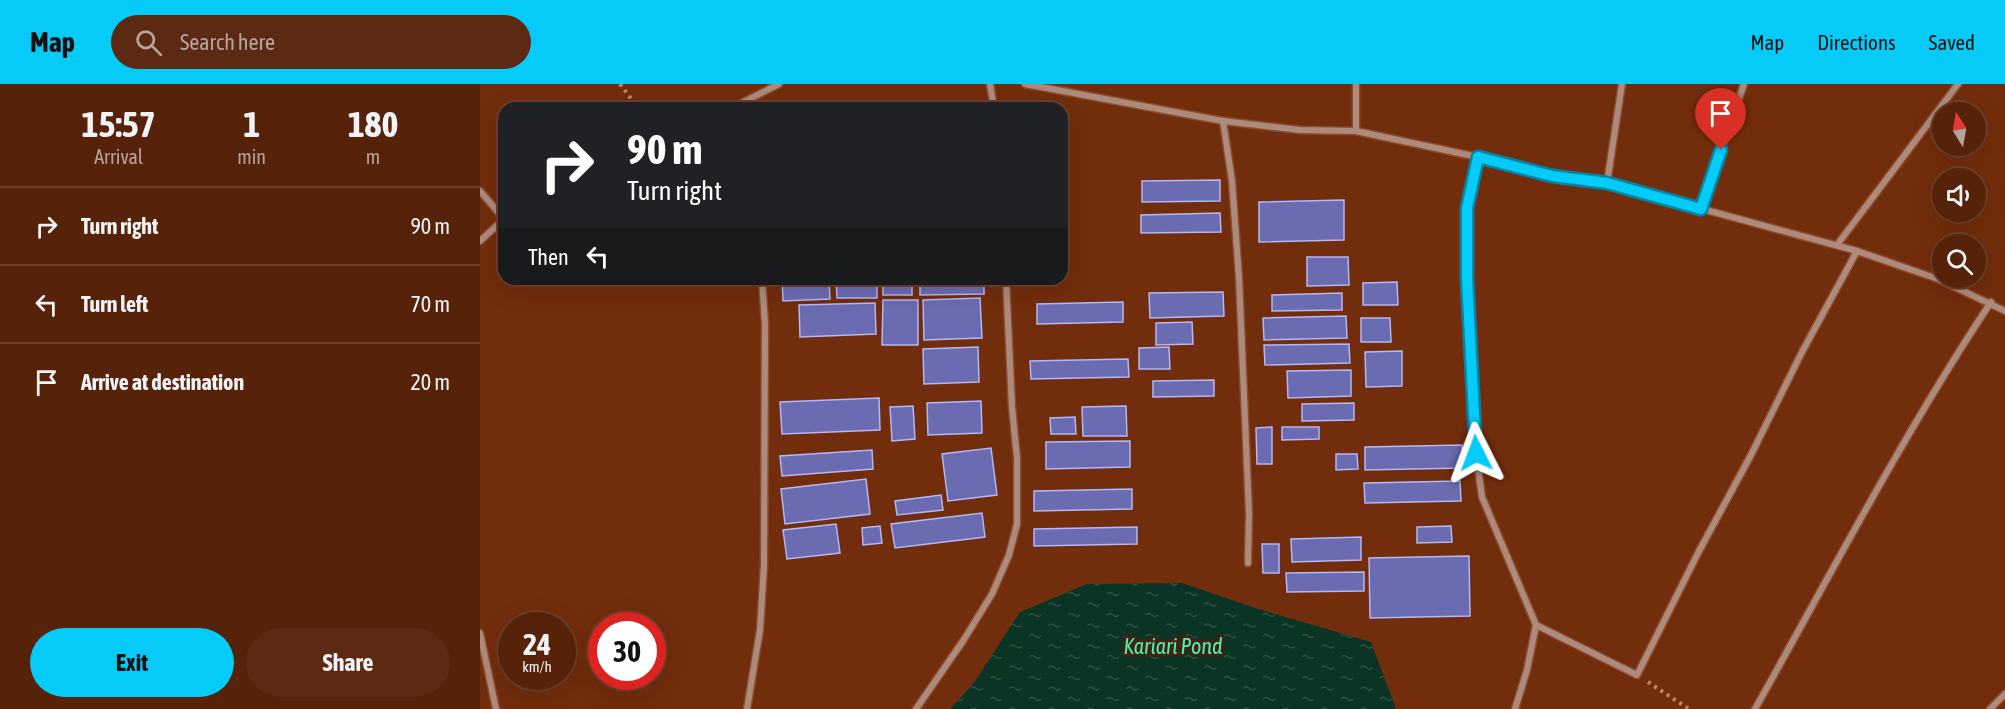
<!DOCTYPE html>
<html lang="en">
<head>
<meta charset="utf-8">
<style>
  body { margin:0; font-family:"Asap Condensed",sans-serif; background:#5c2a12; color:#f1f3f6; height:100vh; display:flex; flex-direction:column; font-size:22px; white-space:nowrap }
  * { box-sizing:border-box; margin:0 }
  p { font-size:20px; color:#b6a49c }
  .icon { flex:none; width:33px; height:33px; fill:none; stroke:currentColor; stroke-width:2; stroke-linecap:round; stroke-linejoin:round }
  .map { position:relative; flex:1; overflow:hidden }
  .side { display:flex; flex-direction:column; background:#562209; width:480px }
  .side>* { flex:none }
  .banner { position:absolute; left:18px; top:18px; width:570px; height:183px; border-radius:18px; box-shadow:0 6px 24px #0002,0 0 0 2px #6c3f2a; background:#202124; color:#fff; overflow:hidden }
  .needle { width:39px; rotate:349deg }
  .buttons { position:absolute; left:1452px; top:18px; display:grid; gap:12px }
  .buttons a { display:grid; place-items:center; width:54px; height:54px; border-radius:50%; background:#562209; box-shadow:0 6px 24px #0002,0 0 0 2px #6c3f2a; font-size:30px }
  .speed { position:absolute; left:18px; top:528px; display:flex; gap:12px; font-size:30px; font-weight:700; text-align:center }
  .speed>* { display:grid; place-content:center; width:78px; height:78px; border-radius:50%; background:#562209; box-shadow:0 6px 24px #0002,0 0 0 2px #6c3f2a; line-height:1 }
  .speed small { font-size:15px; font-weight:400 }
  .speed .limit { border:9px solid #d22; background:#fff; color:#111 }
  .pin { position:absolute; display:grid; place-items:center; width:51px; height:51px; color:#fff; margin:-62px -26px; border-radius:50% 50% 50% 0; rotate:-45deg; box-shadow:0 0 6px #0007 }
  .pin .icon { rotate:45deg }
  .me { position:absolute; width:66px; margin:-33px; rotate:357deg; stroke-linejoin:round; filter:drop-shadow(0 0 4px #0008) }
  .turn { display:flex; align-items:center; gap:21px; height:126px; padding:0 30px; font-size:27px }
  .turn .icon { width:78px; height:78px; stroke-width:2.5 }
  .turn b { display:block; font-size:42px; line-height:51px }
  .then { display:flex; align-items:center; height:57px; padding:0 30px; background:#0003; gap:12px; font-size:22px }
  .eta { display:flex; justify-content:space-evenly; align-items:center; height:102px; text-align:center }
  .eta b { font-size:36px; font-weight:700; line-height:42px }
  .primary-button { display:flex; gap:12px; margin-top:auto; padding:12px 30px }
  .primary-button a { flex:1; height:69px; border-radius:36px; background:#06cbf9; color:#111; font-size:24px; font-weight:700; line-height:69px; text-align:center }
  .primary-button a+a { background:#5c2a12; color:#f1f3f6 }
  ul { padding:0; list-style:none }
  li { display:flex; align-items:center; gap:18px; height:78px; padding:0 30px; border-top:2px solid #6c3f2a }
  li div { flex:1 }
  li b { display:block; font-size:22px }
  li em { font-style:normal }
  header { display:flex; align-items:center; gap:36px; box-sizing:border-box; height:84px; padding:0 30px; background:#06cbf9; color:#111 }
  header strong { font-size:28px }
  nav { display:flex; gap:33px; margin-inline-start:auto; font-size:21px }
  .search { width:420px; height:54px; background:#5c2a12; display:flex; align-items:center; gap:15px; box-sizing:border-box; padding:0 21px; border-radius:33px; color:#b6a49c; font-size:22px }
  main { display:flex; flex:1; min-height:0 }
  .map>svg:first-child { display:block }
</style>
</head>
<body>
<header>
<strong>Map</strong>
<div class="search"><svg class="icon" aria-label="search" viewBox="0 0 24 24"><circle cx="10" cy="10" r="6"/><path d="M15 15l6 6"/></svg>Search here</div>
<nav><a>Map</a><a>Directions</a><a>Saved</a></nav>
</header>
<main>
<section class="side">
<div class="eta">
<div><b>15:57</b><p>Arrival</p></div>
<div><b>1</b><p>min</p></div>
<div><b>180</b><p>m</p></div>
</div>
<ul>
<li><svg class="icon" aria-label="right" viewBox="0 0 24 24"><path d="M7 20v-9h11M14 6l5 5-5 5"/></svg><div><b>Turn right</b></div><em>90 m</em></li>
<li><svg class="icon" aria-label="left" viewBox="0 0 24 24"><path d="M17 20v-9H6M10 6l-5 5 5 5"/></svg><div><b>Turn left</b></div><em>70 m</em></li>
<li><svg class="icon" aria-label="arrive" viewBox="0 0 24 24"><path d="M6 21V4h12l-3 4 3 4H6"/></svg><div><b>Arrive at destination</b></div><em>20 m</em></li>
</ul>
<div class="primary-button"><a>Exit</a><a>Share</a></div>
</section>
<div class="map">
<svg width="1525" height="625" viewBox="0 0 1525 625">
  <defs>
    <pattern id="water-ripples" width="26" height="14" patternUnits="userSpaceOnUse" patternTransform="scale(1.5)"><rect width="26" height="14" fill="#0a3423"/><path d="M2 4q2-2 4 0t4 0M15 11q2-2 4 0t4 0" fill="none" stroke="#2f5041"/></pattern>
  </defs>
  <rect width="100%" height="100%" fill="#722d0c"/>
  <polygon fill="url(#water-ripples)" points="702,499 775,524 891,558 916,625 470,625 494,599 540,528 607,500"/>
  <g fill="#6b6bb1" stroke="#b4b7f3" stroke-width="1.5">
    <polygon points="740,96 740,117 662,118 662,97"/>
    <polygon points="864,116 864,156 779,158 779,118"/>
    <polygon points="740,129 741,148 661,149 661,131"/>
    <polygon points="827,173 868,173 869,201 827,202"/>
    <polygon points="302,195 349,195 350,215 303,217"/>
    <polygon points="356,195 397,195 397,214 357,214"/>
    <rect x="403" y="195" width="29" height="16"/>
    <polygon points="440,195 504,195 504,210 440,211"/>
    <polygon points="917,198 918,221 883,221 883,199"/>
    <polygon points="743,208 744,232 670,234 669,209"/>
    <polygon points="862,209 862,226 792,227 792,211"/>
    <polygon points="500,214 502,254 444,256 443,216"/>
    <polygon points="403,216 438,216 438,261 402,261"/>
    <polygon points="643,218 643,238 557,240 557,220"/>
    <polygon points="395,219 396,250 320,253 319,221"/>
    <polygon points="866,232 867,254 784,256 783,234"/>
    <polygon points="881,234 910,234 911,258 881,258"/>
    <polygon points="712,238 713,260 676,261 676,239"/>
    <polygon points="869,260 870,279 785,281 784,261"/>
    <polygon points="498,263 499,298 444,300 443,265"/>
    <polygon points="689,263 690,285 659,285 659,264"/>
    <polygon points="922,267 922,302 886,303 885,268"/>
    <polygon points="648,275 649,293 551,295 550,277"/>
    <polygon points="871,286 871,312 808,314 807,287"/>
    <polygon points="734,296 734,312 673,313 673,297"/>
    <polygon points="399,314 400,346 302,350 300,318"/>
    <polygon points="501,317 502,349 448,351 447,319"/>
    <polygon points="874,319 874,336 822,337 822,320"/>
    <polygon points="433,322 435,355 412,357 410,323"/>
    <polygon points="646,322 647,352 603,352 602,323"/>
    <polygon points="595,333 596,350 571,350 570,334"/>
    <polygon points="792,343 792,380 777,380 776,344"/>
    <polygon points="802,343 839,343 839,355 802,356"/>
    <polygon points="650,357 650,383 566,385 566,358"/>
    <polygon points="982,361 983,384 885,386 885,363"/>
    <polygon points="511,364 517,411 468,417 462,370"/>
    <polygon points="392,366 393,385 302,392 300,372"/>
    <polygon points="856,370 877,370 878,385 856,386"/>
    <polygon points="386,395 390,430 305,440 301,405"/>
    <polygon points="980,397 981,417 885,419 884,399"/>
    <polygon points="652,405 652,425 554,427 554,407"/>
    <polygon points="461,411 463,426 417,431 415,417"/>
    <polygon points="502,429 505,453 415,464 411,440"/>
    <polygon points="356,440 360,469 307,475 303,446"/>
    <polygon points="400,442 402,459 383,461 382,444"/>
    <polygon points="971,442 972,458 937,459 937,443"/>
    <polygon points="657,443 657,460 554,462 554,445"/>
    <polygon points="881,453 881,476 812,478 811,455"/>
    <polygon points="782,460 799,460 799,489 783,489"/>
    <polygon points="989,472 990,532 890,534 889,474"/>
    <polygon points="884,488 884,507 807,508 806,489"/>
  </g>
  <g fill="none" stroke-linecap="round" stroke-linejoin="round">
    <g stroke="#8b4b2c" stroke-width="9">
      <g id="minor">
        <polyline points="510,0 514,24"/>
        <polyline points="545,0 743,37 820,46 876,47 998,73 1072,92 1127,99 1377,167 1458,195 1525,227"/>
        <polyline points="252,24 299,0"/>
        <polyline points="743,37 752,97 759,194 769,429 768,479"/>
        <polyline points="876,47 876,0"/>
        <polyline points="998,73 987,124 987,195 996,369 1002,413 1056,541 1047,586 1035,625"/>
        <polyline points="1127,99 1142,0"/>
        <polyline points="0,107 24,135"/>
        <polyline points="1221,125 1264,0"/>
        <polyline points="0,157 24,135"/>
        <polyline points="1357,161 1478,0"/>
        <polyline points="1056,541 1157,591 1218,469 1271,371 1322,268 1377,167"/>
        <polyline points="0,549 16,625"/>
        <polyline points="267,625 280,546 284,481 285,240 282,195"/>
        <polyline points="436,625 483,557 512,510 529,471 537,440 537,374 532,323 526,195"/>
        <path d="M 1275,625 C 1352,488 1424,349 1511,218"/>
        <polyline points="1510,625 1525,610"/>
      </g>
    </g>
    <g stroke="#bd866d" stroke-width="4" stroke-dasharray="3 4.5" stroke-linecap="butt">
      <polyline points="140,0 158,24"/>
      <polyline points="1168,598 1209,625"/>
    </g>
    <use href="#minor" stroke="#ad8a7c" stroke-width="6"/>
  </g>
  <g fill="none" stroke-linecap="round" stroke-linejoin="round">
    <g stroke="#0484a2" stroke-width="15">
      <polyline id="route" points="996,369 987,195 987,124 998,73 1072,92 1127,99 1221,125 1241,66"/>
    </g>
    <use href="#route" stroke="#06cbf9" stroke-width="10"/>
  </g>
  <g text-anchor="middle" stroke-width="6" stroke-linejoin="round" paint-order="stroke">
    <g font-size="22" font-style="italic" fill="#48f5b1" stroke="#422215">
      <text x="693" y="570">Kariari Pond</text>
    </g>
  </g>
</svg>
<div class="buttons">
<a><svg class="needle" viewBox="-14 -14 28 28"><path d="M0-13l5 13h-10z" fill="#e53935"/><path d="M0 13l5-13h-10z" fill="#b6a49c"/></svg></a>
<a><svg class="icon" aria-label="sound" viewBox="0 0 24 24"><path d="M4 9h4l5-4v14l-5-4H4zM17 9q2 3 0 6"/></svg></a>
<a><svg class="icon" aria-label="search" viewBox="0 0 24 24"><circle cx="10" cy="10" r="6"/><path d="M15 15l6 6"/></svg></a>
</div>
<div class="speed"><div>24<small>km/h</small></div><div class="limit">30</div></div>
<div class="pin" style="left:1241px;top:66px;background:#d93025"><svg class="icon" aria-label="arrive" viewBox="0 0 24 24"><path d="M6 21V4h12l-3 4 3 4H6"/></svg></div>
<svg class="me" style="left:996px;top:369px" viewBox="-20 -20 40 40"><path d="M0-17L14 15 0 8-14 15z" fill="#06cbf9" stroke="#fff" stroke-width="4"/></svg>
<div class="banner">
<div class="turn"><svg class="icon" aria-label="right" viewBox="0 0 24 24"><path d="M7 20v-9h11M14 6l5 5-5 5"/></svg><div><b>90 m</b>Turn right</div></div>
<div class="then">Then<svg class="icon" aria-label="left" viewBox="0 0 24 24"><path d="M17 20v-9H6M10 6l-5 5 5 5"/></svg></div>
</div>
</div>
</main>
</body>
</html>
